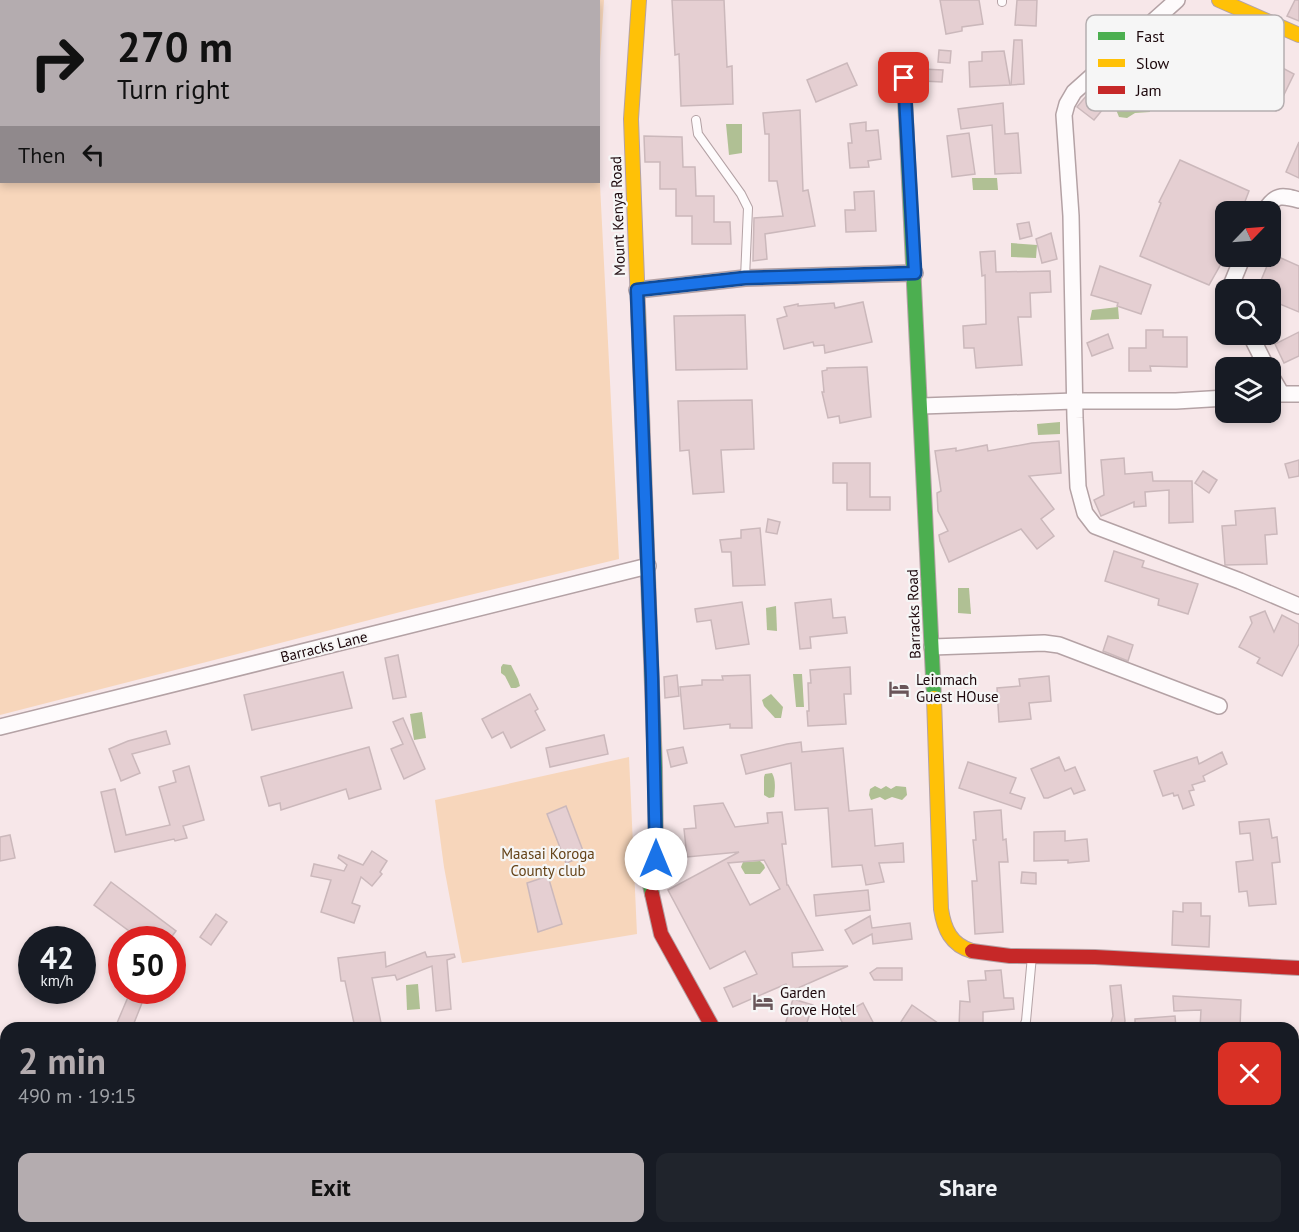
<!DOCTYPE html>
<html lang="en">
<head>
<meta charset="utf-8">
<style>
  body { margin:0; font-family:"PT Sans",sans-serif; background:#20242c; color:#f1f3f6; height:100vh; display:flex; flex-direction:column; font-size:22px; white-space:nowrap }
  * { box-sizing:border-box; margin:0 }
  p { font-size:20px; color:#9ea1a6 }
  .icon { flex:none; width:33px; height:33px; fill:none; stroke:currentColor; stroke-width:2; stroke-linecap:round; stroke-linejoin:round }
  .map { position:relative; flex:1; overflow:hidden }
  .details { position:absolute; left:0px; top:1022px; width:1299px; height:212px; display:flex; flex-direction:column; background:#171b24; border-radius:18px 18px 0 0; box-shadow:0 3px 9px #0003 }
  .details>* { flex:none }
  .guide { position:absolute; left:0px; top:0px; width:600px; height:183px; box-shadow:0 3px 9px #0003; background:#b4acaf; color:#111; overflow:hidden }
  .needle { width:39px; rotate:65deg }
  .controls { position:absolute; left:1215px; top:201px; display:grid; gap:12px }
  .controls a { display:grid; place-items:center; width:66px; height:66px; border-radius:12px; background:#171b24; box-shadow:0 3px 9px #0003; font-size:30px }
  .speed { position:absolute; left:18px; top:926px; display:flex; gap:12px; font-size:30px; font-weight:700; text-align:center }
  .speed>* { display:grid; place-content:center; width:78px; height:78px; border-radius:50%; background:#171b24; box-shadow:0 3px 9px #0003; line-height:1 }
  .speed small { font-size:15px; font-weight:400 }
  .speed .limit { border:9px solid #d22; background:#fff; color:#111 }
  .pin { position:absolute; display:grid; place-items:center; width:51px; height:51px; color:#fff; margin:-26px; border-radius:12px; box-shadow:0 3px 9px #0006 }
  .me { position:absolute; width:66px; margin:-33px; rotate:0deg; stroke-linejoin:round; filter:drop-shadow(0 0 4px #0008) }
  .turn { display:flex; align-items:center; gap:21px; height:126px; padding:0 18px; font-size:27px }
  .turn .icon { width:78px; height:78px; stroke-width:2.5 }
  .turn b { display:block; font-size:42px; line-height:51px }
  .then { display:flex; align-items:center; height:57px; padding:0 18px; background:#0003; gap:12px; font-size:22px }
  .round { display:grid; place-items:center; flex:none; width:63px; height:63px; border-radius:12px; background:#20242c }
  .overview { display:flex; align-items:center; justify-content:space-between; height:102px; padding:0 18px }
  h1 { font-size:36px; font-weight:700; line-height:45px; color:#b4acaf }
  .action { display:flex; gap:12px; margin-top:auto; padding:12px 18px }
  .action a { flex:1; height:69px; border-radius:12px; background:#b4acaf; color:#111; font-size:24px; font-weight:700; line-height:69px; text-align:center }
  .action a+a { background:#20242c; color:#f1f3f6 }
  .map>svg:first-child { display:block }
</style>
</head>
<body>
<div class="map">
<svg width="1299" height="1232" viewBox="0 0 1299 1232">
  <rect width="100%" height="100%" fill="#f7e7e9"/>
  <g fill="#f7d6bb">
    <polygon points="0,0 604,0 599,75 598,2 2,2 2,182 598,182 599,165 619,559 412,609 0,715"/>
    <polygon points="629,757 637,934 462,963 444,867 435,800"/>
  </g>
  <g fill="#b0c094">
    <polygon points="1143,100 1149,103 1150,112 1135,113 1127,118 1119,117 1115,107 1121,103 1129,105 1132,108 1138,106"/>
    <polygon points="726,124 742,124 742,153 729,155"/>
    <polygon points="972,178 997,178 998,190 973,190"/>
    <polygon points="1011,243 1037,245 1036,258 1011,257"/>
    <polygon points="1118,307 1119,319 1090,320 1092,310"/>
    <polygon points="1060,422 1060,434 1038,435 1037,424"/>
    <polygon points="958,588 969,588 971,614 958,613"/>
    <polygon points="776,606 777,631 767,630 766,608"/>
    <polygon points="503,664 511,665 518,679 520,686 516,688 511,688 505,676 501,673 501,667"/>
    <polygon points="793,674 802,674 804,707 796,707"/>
    <polygon points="771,694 783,707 781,718 775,718 764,706 762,700"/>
    <polygon points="422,712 426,738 414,740 410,714"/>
    <path d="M 772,773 C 776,780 775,789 774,797 L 769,798 L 764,795 L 764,777 L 765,774 Z"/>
    <polygon points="875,786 881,789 886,786 891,789 896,786 906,787 907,795 902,800 892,797 885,800 880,797 871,800 869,795 870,789"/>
    <polygon points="760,861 764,865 765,868 760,874 745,874 741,867 743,862"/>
    <polygon points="418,984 420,1009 407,1010 406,985"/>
  </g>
  <g fill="#e5cfd2" stroke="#cbb8bb" stroke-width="1.5" fill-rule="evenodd">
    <polygon points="672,0 724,0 727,67 732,66 733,104 681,106 679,54 675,55"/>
    <polygon points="940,0 979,0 983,24 962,27 962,31 946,34"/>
    <polygon points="1017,0 1037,0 1036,26 1015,25"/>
    <polygon points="1295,0 1299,0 1299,21 1287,16"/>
    <polygon points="1014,40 1022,40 1024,84 1011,85"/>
    <polygon points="939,50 951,51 950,63 938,62"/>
    <polygon points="1004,51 1010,85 970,87 969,62 982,61 982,52"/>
    <polygon points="847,63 857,85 816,102 807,80"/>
    <polygon points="1275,64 1294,74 1276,111 1225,86 1232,72 1248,80 1253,71 1268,78"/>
    <polygon points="922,69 943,70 942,82 922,81"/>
    <polygon points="1087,95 1103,109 1094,120 1077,107"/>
    <polygon points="1003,103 1005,134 1018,133 1021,173 995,174 992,125 961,129 958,109"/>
    <polygon points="800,110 803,191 808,190 815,226 765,234 767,259 753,261 754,218 783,216 777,181 769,181 769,134 765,134 763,113"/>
    <polygon points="866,122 866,131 878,130 881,159 868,161 869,167 850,168 848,143 852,143 850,124"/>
    <polygon points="969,133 975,174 952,177 947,136"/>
    <polygon points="644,136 682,137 683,167 695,167 696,196 714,196 714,222 730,222 731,244 692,244 692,216 676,216 676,189 660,189 660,162 645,162"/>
    <polygon points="1299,142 1299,178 1286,172"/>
    <polygon points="1180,160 1249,191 1241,212 1226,212 1226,255 1209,285 1140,256 1161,203 1159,202"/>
    <polygon points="874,191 876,231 846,232 845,210 855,210 854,192"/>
    <polygon points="1029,222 1032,236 1020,239 1017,224"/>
    <polygon points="1051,233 1057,259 1042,263 1036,239"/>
    <polygon points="995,251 996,272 1050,271 1051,292 1030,293 1031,317 1018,317 1022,365 976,368 974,348 964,348 963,326 986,324 985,275 982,276 980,252"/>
    <polygon points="1272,254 1299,266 1299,312 1270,300 1270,290 1257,290"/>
    <polygon points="1100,266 1151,285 1141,314 1117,306 1118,303 1091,295"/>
    <polygon points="863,302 872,342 825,353 824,345 814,346 813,342 784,349 777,319 787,316 784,307 798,304 798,306 834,303 835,308"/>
    <polygon points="745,315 747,369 676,370 674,316"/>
    <polygon points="1146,330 1163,330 1163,337 1187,337 1187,367 1150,366 1151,371 1129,371 1129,348 1146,348"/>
    <polygon points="1299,332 1299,356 1284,363 1275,344"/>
    <polygon points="1108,334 1113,348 1092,356 1087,343"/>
    <polygon points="867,367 871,417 840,423 839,416 828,418 822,392 824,392 822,371 827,370 827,368"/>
    <polygon points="752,400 754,449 721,450 724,492 693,494 689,450 680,451 678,401"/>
    <polygon points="1059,441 1061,473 1029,476 1054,509 1041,519 1054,536 1037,549 1021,529 949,562 940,541 939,535 948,531 938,511 937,493 941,491 935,451 956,448 956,451 987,445 988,451 1032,443"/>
    <polygon points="1124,458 1125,474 1152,472 1153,481 1192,481 1193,522 1169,523 1169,490 1145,492 1146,506 1134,507 1134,502 1101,516 1094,500 1104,495 1101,460"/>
    <polygon points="1299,460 1299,476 1289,478 1285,464"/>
    <polygon points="833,463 870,463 870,497 890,497 890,510 847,510 847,483 833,483"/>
    <polygon points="1203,471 1217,480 1209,493 1195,483"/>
    <polygon points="1275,508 1277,534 1265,535 1267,564 1225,565 1222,526 1236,525 1235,511"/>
    <polygon points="768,519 780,522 777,534 766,532"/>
    <polygon points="760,528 765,585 733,586 731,552 722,552 720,540 741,538 741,530"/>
    <polygon points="1114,551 1144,561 1142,567 1198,584 1188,614 1158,605 1159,599 1105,581"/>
    <polygon points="831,599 833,618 845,617 847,633 810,637 811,648 800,649 795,603"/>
    <polygon points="742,602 749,644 716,649 711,620 697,622 695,609"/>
    <polygon points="1265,611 1274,632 1282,615 1299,624 1299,644 1282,676 1257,663 1260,658 1239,647 1252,623 1250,617"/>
    <polygon points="1108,636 1133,645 1128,661 1103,651"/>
    <polygon points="398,655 406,697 393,699 385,658"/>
    <polygon points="850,667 851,694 844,694 846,724 808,726 807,711 809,711 808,683 811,683 810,670"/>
    <polygon points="343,672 352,708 252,730 244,695"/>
    <polygon points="677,675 679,696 665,698 664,677"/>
    <polygon points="750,675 752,728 730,728 730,724 684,729 680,687 702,685 702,680 723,680 722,676"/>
    <polygon points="1049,676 1051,701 1029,703 1031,719 999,722 997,688 1020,686 1019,679"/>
    <polygon points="530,694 538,709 535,711 545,730 511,748 503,732 492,738 482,719"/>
    <polygon points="403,718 425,769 404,779 391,749 403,744 393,722"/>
    <polygon points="166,731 170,744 132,754 140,773 121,781 109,749 128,741"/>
    <polygon points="604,735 608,754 550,767 546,748"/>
    <polygon points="801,742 802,752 843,748 849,811 872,809 875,846 903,843 904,862 879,863 884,882 866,885 862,865 832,867 828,808 795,810 791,763 746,774 741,755 787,744"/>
    <polygon points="369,747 381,789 349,799 346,789 281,810 280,803 269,806 261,777"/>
    <polygon points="683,747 687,763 671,767 667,750"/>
    <polygon points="1222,752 1227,764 1203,776 1205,781 1192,785 1194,790 1189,791 1194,805 1183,809 1178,795 1174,796 1173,793 1163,796 1154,771 1197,757 1199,764"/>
    <polygon points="1059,757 1065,771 1075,767 1085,790 1074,794 1071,788 1048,798 1044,798 1031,769"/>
    <polygon points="968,762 1016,778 1010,793 1025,798 1021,809 959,788"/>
    <polygon points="189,766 204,820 183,826 187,838 175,841 174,839 115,852 101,792 115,789 126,835 170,825 159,787 176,782 173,771"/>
    <path d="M 723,803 L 735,827 L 768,823 L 767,813 L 782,812 L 786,844 L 782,844 L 787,885 L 788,885 L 823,950 L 792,953 L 793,967 L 848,966 L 789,992 L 786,984 L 733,1007 L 724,988 L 757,974 L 745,951 L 710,969 L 668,890 L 739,852 L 687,857 L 684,829 L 696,828 L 694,806 ZM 764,860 L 780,889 L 750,905 L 728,863 Z"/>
    <polygon points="566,806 585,856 566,863 547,814"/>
    <polygon points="1001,810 1003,840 1006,839 1008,862 999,862 1003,932 975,934 972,881 977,881 973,840 976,840 974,812"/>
    <polygon points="1269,819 1272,838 1277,837 1280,862 1272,863 1276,904 1249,906 1247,891 1239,892 1236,862 1253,860 1250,833 1240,834 1239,822"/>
    <polygon points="1065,831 1065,841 1087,839 1089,861 1068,863 1068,860 1034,861 1034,832"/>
    <polygon points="10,835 15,858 0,861 0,837"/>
    <polygon points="372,851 387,861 380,872 382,874 372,886 361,877 352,903 360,906 354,923 321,912 331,880 311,876 314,864 344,871 347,865 338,858 339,855 363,865"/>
    <polygon points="1022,872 1036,873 1036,884 1021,883"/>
    <polygon points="548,876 562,924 538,932 527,883"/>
    <polygon points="111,882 176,931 170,939 140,939 94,905"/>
    <polygon points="868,890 870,910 816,916 814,895"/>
    <polygon points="1183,903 1201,903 1201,916 1210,916 1209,947 1172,945 1173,911 1183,912"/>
    <polygon points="216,914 227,922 211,945 200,937"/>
    <polygon points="870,916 872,928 910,923 912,939 873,944 872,934 853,944 845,930"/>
    <polygon points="385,952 386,967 425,952 427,957 454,954 455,957 447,960 451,1009 436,1011 432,966 397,980 395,975 372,978 382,1028 355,1028 345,981 341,981 338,958"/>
    <polygon points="877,968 902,968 902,980 874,980 870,973"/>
    <polygon points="1001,970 1004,998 1013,998 1014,1009 983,1012 983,1028 959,1028 960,1001 970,1002 968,981 986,980 985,971"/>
    <polygon points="1121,985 1125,1021 1123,1028 1109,1028 1113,1016 1110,986"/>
    <polygon points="131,990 139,990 146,993 132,1028 129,1028 117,1023"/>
    <polygon points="1173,996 1241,1000 1240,1028 1200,1028 1201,1010 1174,1011"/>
    <polygon points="793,999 813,1005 805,1028 784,1028"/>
    <polygon points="863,1003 876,1028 845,1028 839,1016"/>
    <polygon points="912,1005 945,1028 897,1028"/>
    <polygon points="1175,1016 1176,1028 1135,1028 1135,1019"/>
  </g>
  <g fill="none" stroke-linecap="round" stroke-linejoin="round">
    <g stroke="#b4a2a5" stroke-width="10">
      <g id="lane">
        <polyline points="1002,2 1002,0"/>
        <polyline points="696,120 698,134 741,194 748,208 745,278"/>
        <polyline points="1023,1028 1026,1021 1032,956"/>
      </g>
    </g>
    <g stroke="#b4a2a5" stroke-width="18">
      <g id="street">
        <polyline points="1177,0 1074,92 1067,104 1064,115 1071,216 1075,418 1078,487 1085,513 1095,526 1240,581 1299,606"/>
        <path d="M 1264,212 C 1275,194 1281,195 1299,200"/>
        <polyline points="637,290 745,278 915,273"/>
        <polyline points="1231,290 1232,283 1243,256"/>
        <polyline points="1250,334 1267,368"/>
        <polyline points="1270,374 1281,393"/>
        <polyline points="1270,394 1299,394"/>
        <polyline points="921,406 1075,401 1176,401 1226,398"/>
        <polyline points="932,647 1044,643 1059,645 1219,706"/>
        <polyline points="0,727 648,566"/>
        <polyline points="301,1227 302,1232"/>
      </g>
    </g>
    <g stroke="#b4a2a5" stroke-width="16">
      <g id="fast">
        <polyline points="904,78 934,698"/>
        <polyline points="642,413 655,768 656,859 649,880 652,894"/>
      </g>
    </g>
    <g stroke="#b4a2a5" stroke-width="16">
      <g id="slow">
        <polyline points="639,0 631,119 642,413"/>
        <polyline points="1219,0 1299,35"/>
        <path d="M 934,698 L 941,909 C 944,929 951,945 972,951"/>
        <polyline points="835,1227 838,1232"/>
      </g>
    </g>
    <g stroke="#b4a2a5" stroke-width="16">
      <g id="jam">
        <polyline points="652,894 661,934 713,1028"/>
        <polyline points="972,951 1010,956 1095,957 1299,968"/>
      </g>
    </g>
    <use href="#lane" stroke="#fefbfc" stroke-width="8"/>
    <use href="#street" stroke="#fefbfc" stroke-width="15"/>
    <use href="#fast" stroke="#4caf50" stroke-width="14"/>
    <use href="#slow" stroke="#ffc107" stroke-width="14"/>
    <use href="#jam" stroke="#c62828" stroke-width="14"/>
  </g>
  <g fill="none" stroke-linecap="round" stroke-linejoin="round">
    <g stroke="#114b97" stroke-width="15">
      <polyline id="route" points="656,859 652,678 637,290 745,278 915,273 904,78"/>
    </g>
    <use href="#route" stroke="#1a73e8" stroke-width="10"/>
  </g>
  <defs>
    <g id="hotel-bare" transform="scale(1.62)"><path d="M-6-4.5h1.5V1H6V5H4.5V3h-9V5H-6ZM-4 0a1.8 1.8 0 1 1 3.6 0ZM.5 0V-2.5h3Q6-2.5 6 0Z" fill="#695559" stroke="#f6f6f6" stroke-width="2.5" paint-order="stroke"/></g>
  </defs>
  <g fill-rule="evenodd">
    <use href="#hotel-bare" x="899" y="689"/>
    <use href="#hotel-bare" x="763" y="1002"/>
  </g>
  <g text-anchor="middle" stroke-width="4.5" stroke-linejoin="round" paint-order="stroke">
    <g font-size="15" fill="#1c070b" stroke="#f6f6f6">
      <text transform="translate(618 216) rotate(-92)" y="5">Mount Kenya Road</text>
      <text transform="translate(914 614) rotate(-92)" y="5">Barracks Road</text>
      <text transform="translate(324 647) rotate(-14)" y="5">Barracks Lane</text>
    </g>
    <g font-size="15" fill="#1c070b" stroke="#f6f6f6" text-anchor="start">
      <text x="916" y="685">Leinmach<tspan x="916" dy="17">Guest HOuse</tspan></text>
      <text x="780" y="998">Garden<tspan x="780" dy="17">Grove Hotel</tspan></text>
    </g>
    <g font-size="15" fill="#654318" stroke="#f6f6f6">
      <text x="548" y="859">Maasai Koroga<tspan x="548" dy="17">County club</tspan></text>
    </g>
  </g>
  <rect x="1086" y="15" width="198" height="96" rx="9" fill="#f6f6f6" stroke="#b5aeb0" stroke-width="1.5"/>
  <rect x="1098" y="32" width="27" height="8" fill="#4caf50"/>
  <rect x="1098" y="59" width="27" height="8" fill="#ffc107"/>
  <rect x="1098" y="86" width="27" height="8" fill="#c62828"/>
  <g font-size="16" fill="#1c070b">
    <text x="1136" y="42">Fast</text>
    <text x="1136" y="69">Slow</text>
    <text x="1136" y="96">Jam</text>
  </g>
</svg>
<div class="controls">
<a><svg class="needle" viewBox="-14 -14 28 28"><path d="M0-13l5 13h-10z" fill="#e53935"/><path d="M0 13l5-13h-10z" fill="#9ea1a6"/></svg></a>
<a><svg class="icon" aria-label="search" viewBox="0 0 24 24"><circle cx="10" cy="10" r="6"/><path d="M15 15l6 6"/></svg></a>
<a><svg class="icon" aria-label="layers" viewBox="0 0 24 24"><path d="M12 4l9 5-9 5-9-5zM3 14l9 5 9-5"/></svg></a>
</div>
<div class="speed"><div>42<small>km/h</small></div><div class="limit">50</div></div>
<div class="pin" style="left:904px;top:78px;background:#d93025"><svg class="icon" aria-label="arrive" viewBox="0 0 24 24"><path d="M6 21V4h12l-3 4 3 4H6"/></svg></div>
<svg class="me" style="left:656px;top:859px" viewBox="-20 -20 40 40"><circle r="19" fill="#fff"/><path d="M0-13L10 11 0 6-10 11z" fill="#1a73e8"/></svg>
<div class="guide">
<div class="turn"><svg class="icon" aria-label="right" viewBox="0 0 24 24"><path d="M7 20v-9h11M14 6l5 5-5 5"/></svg><div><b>270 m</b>Turn right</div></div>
<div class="then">Then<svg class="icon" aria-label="left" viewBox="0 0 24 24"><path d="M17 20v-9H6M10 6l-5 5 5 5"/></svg></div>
</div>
<section class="details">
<div class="overview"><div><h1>2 min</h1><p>490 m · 19:15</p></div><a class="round" style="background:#d93025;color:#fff"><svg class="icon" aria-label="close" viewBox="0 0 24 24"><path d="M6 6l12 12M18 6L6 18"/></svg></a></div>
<div class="action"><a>Exit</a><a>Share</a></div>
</section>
</div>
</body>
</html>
